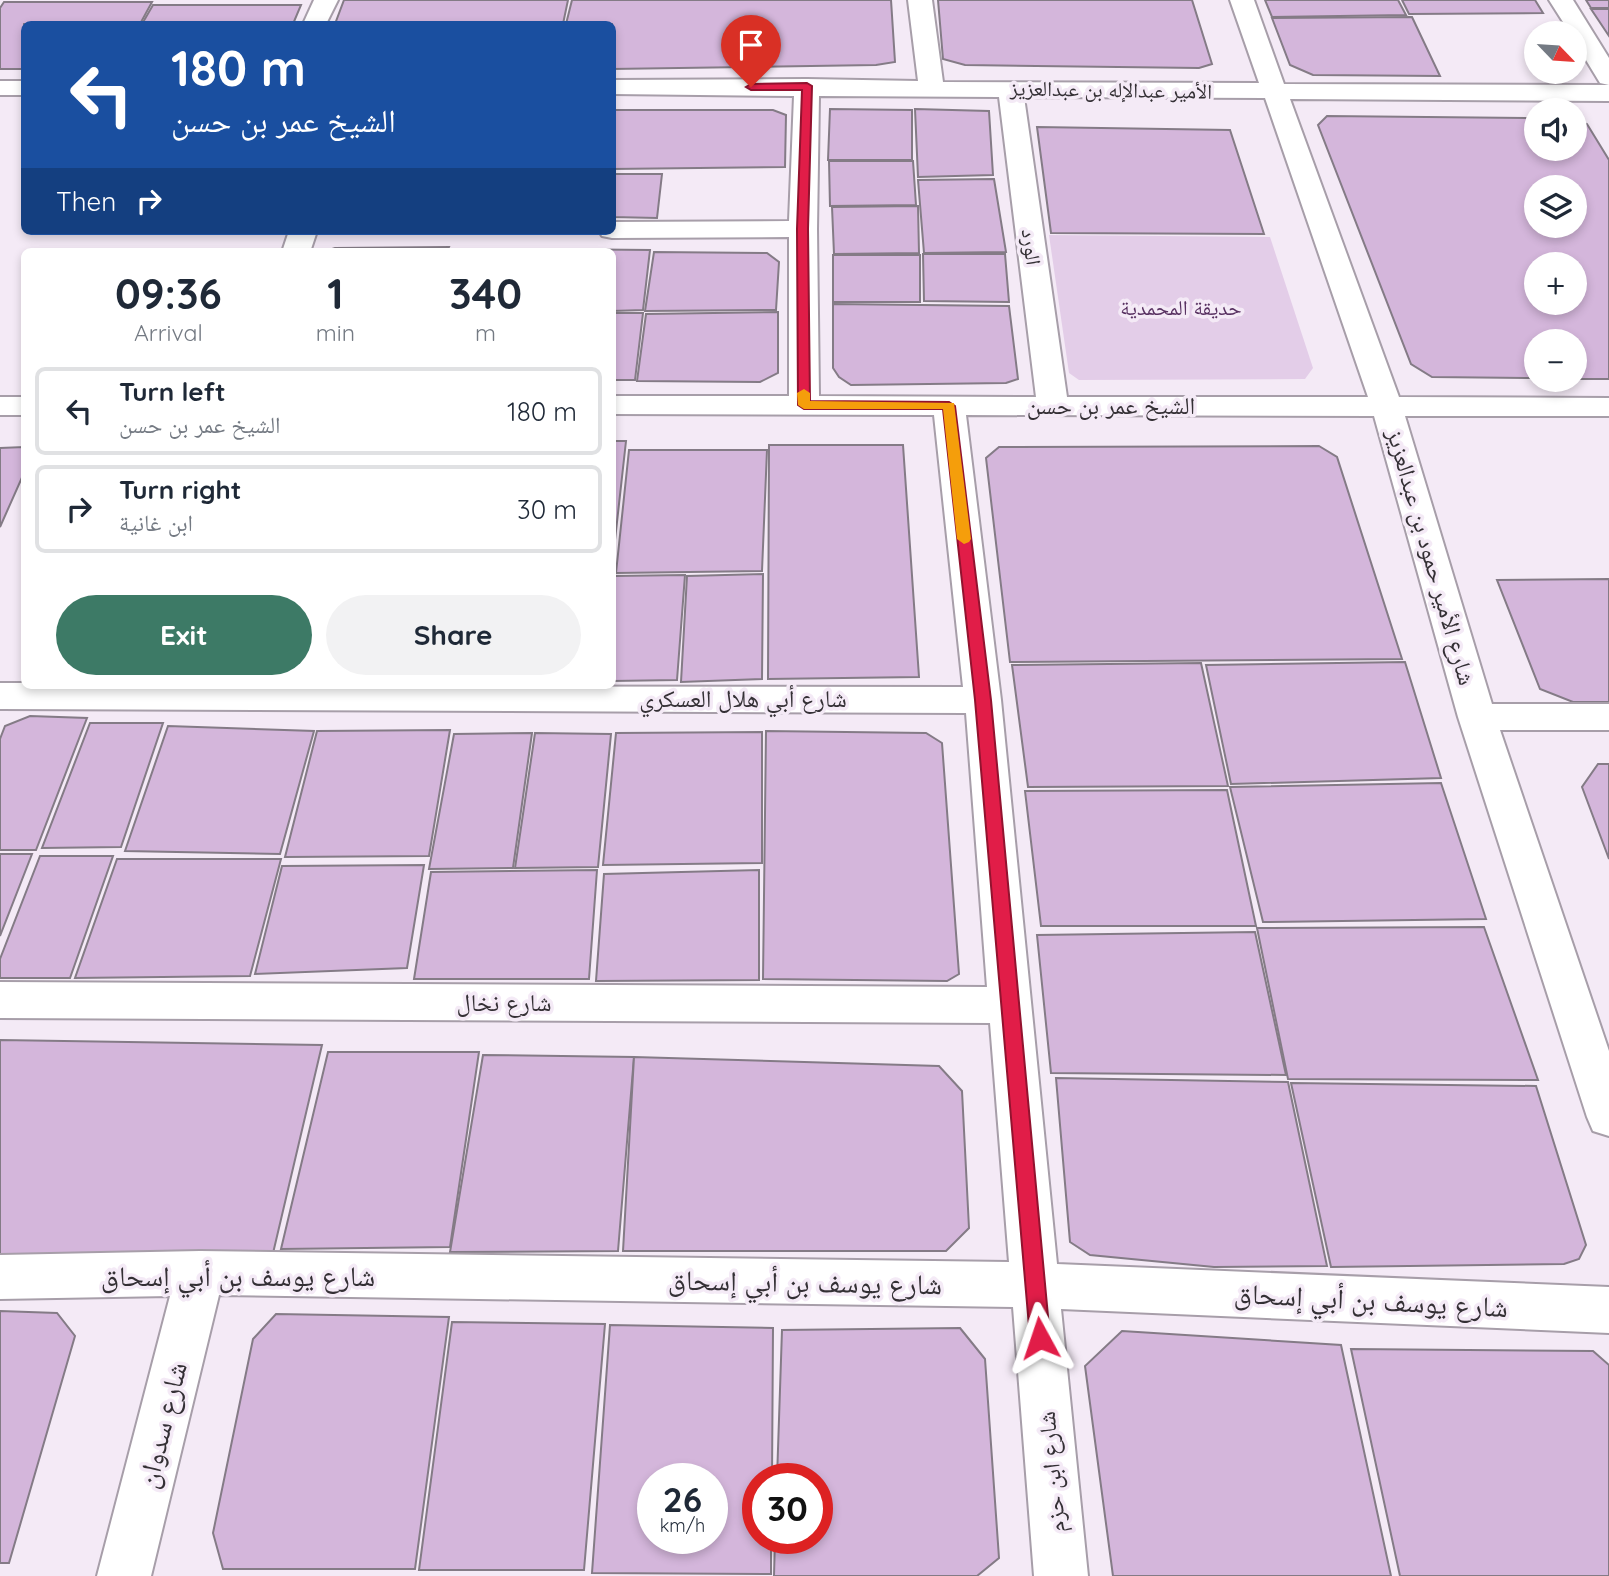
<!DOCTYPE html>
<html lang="en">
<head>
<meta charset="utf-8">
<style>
  body { margin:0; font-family:Quicksand,"Noto Naskh Arabic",sans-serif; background:#f2f2f3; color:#1f2937; height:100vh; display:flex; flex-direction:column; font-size:26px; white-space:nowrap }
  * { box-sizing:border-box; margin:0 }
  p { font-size:23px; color:#747a83 }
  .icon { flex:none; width:38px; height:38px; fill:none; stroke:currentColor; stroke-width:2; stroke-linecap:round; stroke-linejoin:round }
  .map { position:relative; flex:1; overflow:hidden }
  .side { position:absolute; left:21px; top:248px; width:595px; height:441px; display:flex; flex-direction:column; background:#fff; border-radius:10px; box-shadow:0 4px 10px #0003 }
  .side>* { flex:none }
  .guide { position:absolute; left:21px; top:21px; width:595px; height:214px; border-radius:10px; box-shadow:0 4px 10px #0003; background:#1a4fa0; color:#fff; overflow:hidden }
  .needle { width:46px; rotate:115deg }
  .fabs { position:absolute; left:1524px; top:21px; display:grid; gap:14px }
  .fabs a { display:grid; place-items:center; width:63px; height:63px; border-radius:50%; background:#fff; box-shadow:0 4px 10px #0003; font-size:35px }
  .speed { position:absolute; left:637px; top:1463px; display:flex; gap:14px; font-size:35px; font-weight:700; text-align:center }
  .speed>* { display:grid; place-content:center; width:91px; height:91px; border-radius:50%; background:#fff; box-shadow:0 4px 10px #0003; line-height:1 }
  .speed small { font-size:18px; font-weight:400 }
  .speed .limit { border:10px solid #d22; background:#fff; color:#111 }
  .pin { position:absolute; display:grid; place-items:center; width:60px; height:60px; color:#fff; margin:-72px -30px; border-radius:50% 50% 50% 0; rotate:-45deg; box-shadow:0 0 7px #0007 }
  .pin .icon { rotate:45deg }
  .me { position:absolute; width:77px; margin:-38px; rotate:355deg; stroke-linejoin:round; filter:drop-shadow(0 0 5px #0008) }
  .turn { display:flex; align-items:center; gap:24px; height:147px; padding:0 35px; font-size:32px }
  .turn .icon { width:91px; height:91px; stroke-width:2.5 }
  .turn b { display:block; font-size:49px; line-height:60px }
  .then { display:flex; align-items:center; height:66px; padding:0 35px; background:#0003; gap:14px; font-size:26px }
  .eta { display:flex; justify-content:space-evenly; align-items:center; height:119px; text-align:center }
  .eta b { font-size:42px; font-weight:800; line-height:49px }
  .action { display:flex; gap:14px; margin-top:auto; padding:14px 35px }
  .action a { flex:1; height:80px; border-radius:42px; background:#3d7a66; color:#fff; font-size:28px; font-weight:800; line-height:80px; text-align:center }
  .action a+a { background:#f2f2f3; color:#1f2937 }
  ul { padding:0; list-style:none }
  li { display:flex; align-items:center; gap:21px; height:88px; margin:0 14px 10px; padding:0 21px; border:4px solid #e0e1e3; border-radius:10px }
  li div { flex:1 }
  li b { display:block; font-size:26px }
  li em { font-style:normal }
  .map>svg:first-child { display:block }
</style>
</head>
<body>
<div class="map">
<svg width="1609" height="1576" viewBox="0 0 1609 1576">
  <rect width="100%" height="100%" fill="#f4eaf6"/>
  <polygon fill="#e3cde8" points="1049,235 1270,237 1313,368 1305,379 1079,380 1069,373"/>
  <g fill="#d4b6db" stroke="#847b86" stroke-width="2" fill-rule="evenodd">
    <polygon points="344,0 568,0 563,24 335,24"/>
    <polygon points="572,0 891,0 895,62 876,65 612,69 612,24 566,24"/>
    <polygon points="938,0 1192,0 1212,64 1199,68 965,65 943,59"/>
    <polygon points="1265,0 1398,0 1406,15 1272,17"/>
    <polygon points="1402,0 1535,0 1543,13 1409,14"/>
    <polygon points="1586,0 1609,0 1609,8 1591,8"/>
    <polygon points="4,2 152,2 140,24 24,24 24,69 0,69 0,8"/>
    <polygon points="153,5 301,5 293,24 142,24"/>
    <polygon points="1591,9 1609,9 1609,36"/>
    <polygon points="1412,17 1440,76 1313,75 1290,65 1272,18"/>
    <polygon points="830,109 912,110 912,160 828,160"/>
    <polygon points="915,109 989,111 993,175 918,177"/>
    <polygon points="612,110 773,110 786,115 785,167 612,169"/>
    <path d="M 1327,116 L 1536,118 L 1536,149 L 1575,149 L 1575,120 L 1587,124 L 1609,160 L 1609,379 L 1575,379 L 1575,341 L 1536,341 L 1536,378 L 1432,377 L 1411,364 L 1318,125 ZM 1536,187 L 1575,187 L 1575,226 L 1536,226 ZM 1536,264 L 1575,264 L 1575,303 L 1536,303 Z"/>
    <polygon points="1037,127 1230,130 1264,234 1051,233"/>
    <polygon points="829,161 913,161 916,205 830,206"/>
    <polygon points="612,174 662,174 657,218 612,217"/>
    <polygon points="994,179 1006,252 924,253 918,180"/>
    <polygon points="918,206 919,253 834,254 832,207"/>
    <polygon points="449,247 447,252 323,252 335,248"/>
    <polygon points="545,249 650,250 643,310 612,311 612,252 544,252"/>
    <polygon points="654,252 767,253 779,262 776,310 645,311"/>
    <polygon points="923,254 1005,254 1009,302 924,301"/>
    <rect x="833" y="255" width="87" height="47"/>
    <polygon points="833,304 1009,306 1018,379 1006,383 851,385 839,377 833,368"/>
    <polygon points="778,312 778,373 760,382 637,381 646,314"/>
    <polygon points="612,313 643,313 635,380 612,380"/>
    <polygon points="612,441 626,441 612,567"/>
    <polygon points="769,445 903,445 919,677 768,679"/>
    <polygon points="1319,446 1337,457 1402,659 1010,662 986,458 999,447"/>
    <polygon points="24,447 24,473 0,527 0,448"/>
    <polygon points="629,450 767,450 762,571 616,573"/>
    <polygon points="763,574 762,679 681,682 687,576"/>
    <polygon points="685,575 677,680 612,681 614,576"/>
    <polygon points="1609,579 1609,702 1573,702 1540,689 1497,580"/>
    <polygon points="1405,662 1441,778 1231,784 1206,665"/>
    <polygon points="1201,663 1228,786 1028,787 1012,665"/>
    <polygon points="30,716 87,718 36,850 0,850 0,739 5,726"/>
    <polygon points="90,723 163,723 121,847 42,848"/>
    <polygon points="168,726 314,731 280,854 125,851"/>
    <polygon points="450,730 429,856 285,857 317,731"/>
    <polygon points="766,731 926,733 942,743 959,974 947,981 763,979"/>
    <polygon points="762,732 762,863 603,865 616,733"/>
    <polygon points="532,733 513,868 429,869 454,734"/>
    <polygon points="535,733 611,734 598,867 515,868"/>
    <polygon points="1598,764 1609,764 1609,859 1582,787"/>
    <polygon points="1441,783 1486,919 1263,922 1230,787"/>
    <polygon points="1227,790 1256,926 1041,926 1025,791"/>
    <polygon points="0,854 32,854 0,936"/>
    <polygon points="40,856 113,856 70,978 0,978 0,959"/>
    <polygon points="117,859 281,859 250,976 75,978"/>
    <polygon points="424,865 407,968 255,974 282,866"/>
    <polygon points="597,870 589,979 414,979 431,872"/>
    <polygon points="759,870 759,980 596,981 604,874"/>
    <polygon points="1484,927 1538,1080 1288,1079 1257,928"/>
    <polygon points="1255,932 1286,1075 1051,1073 1037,935"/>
    <polygon points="0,1040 322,1045 270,1266 0,1267"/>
    <polygon points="328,1052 479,1052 450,1247 281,1249"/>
    <polygon points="483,1055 634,1057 618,1251 450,1252"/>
    <polygon points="634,1057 939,1066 962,1091 969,1228 946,1251 623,1251"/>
    <polygon points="1056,1078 1288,1082 1327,1266 1214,1267 1090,1255 1070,1242"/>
    <polygon points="1291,1083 1536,1086 1586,1245 1579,1259 1564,1264 1331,1267"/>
    <polygon points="0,1311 57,1313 75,1336 9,1563 0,1563"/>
    <polygon points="276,1314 449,1317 415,1569 223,1569 213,1533 253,1339"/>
    <polygon points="452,1322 605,1324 584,1570 419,1570"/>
    <path d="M 610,1325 L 773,1328 L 772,1479 L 758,1479 L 758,1538 L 771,1538 L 771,1574 L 592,1573 ZM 653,1479 L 712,1479 L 712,1538 L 653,1538 Z"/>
    <polygon points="960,1328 985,1359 999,1558 977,1576 774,1576 775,1538 817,1538 817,1479 777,1479 782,1330"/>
    <polygon points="1122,1331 1341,1345 1391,1576 1113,1576 1085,1366"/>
    <polygon points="1351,1349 1593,1351 1609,1365 1609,1576 1400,1576"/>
  </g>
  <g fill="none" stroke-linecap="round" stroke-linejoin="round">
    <g stroke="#a79ea9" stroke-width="4">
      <g id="minor">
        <polygon points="314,0 338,0 326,24 303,24"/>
        <path d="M 908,0 L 932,0 L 943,82 L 1259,83 L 1230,0 L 1254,0 L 1284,84 L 1609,85 L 1609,101 L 1290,99 L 1399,397 L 1609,398 L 1609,416 L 1405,416 L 1492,704 L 1609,704 L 1609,730 L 1500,730 L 1609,1051 L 1609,1136 L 1593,1131 L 1587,1117 L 1458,717 L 1374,416 L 966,415 L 1001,700 L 1057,1264 L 1609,1287 L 1609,1333 L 1061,1309 L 1088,1576 L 1034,1576 L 1013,1307 L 219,1295 L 151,1576 L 97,1576 L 170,1296 L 0,1299 L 0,1255 L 200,1251 L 1009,1262 L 990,1023 L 0,1018 L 0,982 L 987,987 L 966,713 L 0,709 L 0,683 L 24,683 L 24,686 L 963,687 L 934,415 L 612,414 L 612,396 L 789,396 L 789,237 L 612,238 L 602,236 L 599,231 L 612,231 L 612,222 L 789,221 L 794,96 L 612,94 L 612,80 L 807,79 L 918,81 ZM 819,96 L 999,97 L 1036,397 L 819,396 L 817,229 ZM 1024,97 L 1265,98 L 1368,397 L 1067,397 Z"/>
        <polygon points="1549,0 1573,0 1609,58 1609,85 1600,83 1575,42 1575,33 1570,33"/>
        <rect x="0" y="81" width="24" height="14"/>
        <polygon points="289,231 317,231 310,252 282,252"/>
        <rect x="0" y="397" width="24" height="18"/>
      </g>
    </g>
    <use href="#minor" fill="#fff" fill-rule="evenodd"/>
  </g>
  <polygon fill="#e11d48" stroke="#92132f" stroke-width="2" points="807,83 812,86 808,229 810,401 949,402 955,406 991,700 1050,1338 1047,1345 1040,1348 1033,1345 1030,1338 975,700 943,409 804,409 798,405 797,229 802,90 751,90 746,87 751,84"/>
  <polygon fill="#f59e0b" points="804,389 810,393 810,401 954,403 971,539 969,542 964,544 957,539 943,409 804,409 798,405 797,393"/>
  <g text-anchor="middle" stroke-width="7" stroke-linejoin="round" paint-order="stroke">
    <g font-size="21" fill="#343035" stroke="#f4eaf6">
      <text transform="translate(1111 90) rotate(1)" y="7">الأمير عبدالإله بن عبدالعزيز</text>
      <text transform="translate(1031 247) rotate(82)" y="7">الورد</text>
    </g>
    <g font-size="21" fill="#573060" stroke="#f4eaf6">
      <text x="1181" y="315">حديقة المحمدية</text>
    </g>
    <g font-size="24" fill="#343035" stroke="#f4eaf6">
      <text x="1111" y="414">الشيخ عمر بن حسن</text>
      <text transform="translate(1431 557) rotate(74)" y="8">شارع الأمير حمود بن عبدالعزيز</text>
      <text x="743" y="707">شارع أبي هلال العسكري</text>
      <text x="504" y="1011">شارع نخال</text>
      <text transform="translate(1052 1472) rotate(-95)" y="8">شارع ابن حزم</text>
    </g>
    <g font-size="28" fill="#343035" stroke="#f4eaf6">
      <text x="238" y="1286">شارع يوسف بن أبي إسحاق</text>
      <text transform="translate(805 1282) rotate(1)" y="10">شارع يوسف بن أبي إسحاق</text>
      <text transform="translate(1371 1300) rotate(3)" y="10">شارع يوسف بن أبي إسحاق</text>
      <text transform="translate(162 1425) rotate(-76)" y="10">شارع سدوان</text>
    </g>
  </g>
</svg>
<div class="fabs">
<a><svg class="needle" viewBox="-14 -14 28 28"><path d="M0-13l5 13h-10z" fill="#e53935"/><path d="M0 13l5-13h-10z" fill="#747a83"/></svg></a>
<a><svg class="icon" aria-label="sound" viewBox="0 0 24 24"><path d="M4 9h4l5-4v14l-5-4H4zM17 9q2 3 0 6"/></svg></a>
<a><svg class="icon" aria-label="layers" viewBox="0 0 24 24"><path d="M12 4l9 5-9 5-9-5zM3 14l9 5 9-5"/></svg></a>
<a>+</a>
<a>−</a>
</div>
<div class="speed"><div>26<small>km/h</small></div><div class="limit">30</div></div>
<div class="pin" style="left:751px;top:87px;background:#d93025"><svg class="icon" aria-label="arrive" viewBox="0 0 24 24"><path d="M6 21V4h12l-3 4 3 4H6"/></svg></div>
<svg class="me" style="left:1040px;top:1338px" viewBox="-20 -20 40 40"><path d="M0-17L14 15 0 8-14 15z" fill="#e11d48" stroke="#fff" stroke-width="4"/></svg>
<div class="guide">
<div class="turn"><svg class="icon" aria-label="left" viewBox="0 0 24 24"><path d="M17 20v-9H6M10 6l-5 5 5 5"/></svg><div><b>180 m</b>الشيخ عمر بن حسن</div></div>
<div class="then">Then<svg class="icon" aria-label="right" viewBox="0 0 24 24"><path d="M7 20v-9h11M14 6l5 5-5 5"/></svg></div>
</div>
<section class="side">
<div class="eta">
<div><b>09:36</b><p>Arrival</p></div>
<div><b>1</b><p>min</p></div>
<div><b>340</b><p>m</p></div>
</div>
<ul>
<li><svg class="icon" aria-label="left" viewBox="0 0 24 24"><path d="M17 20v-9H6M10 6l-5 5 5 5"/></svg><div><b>Turn left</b><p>الشيخ عمر بن حسن</p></div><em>180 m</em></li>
<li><svg class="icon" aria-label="right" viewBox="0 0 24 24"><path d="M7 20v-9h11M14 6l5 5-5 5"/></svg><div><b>Turn right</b><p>ابن غانية</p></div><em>30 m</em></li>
</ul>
<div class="action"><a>Exit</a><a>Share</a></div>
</section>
</div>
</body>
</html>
